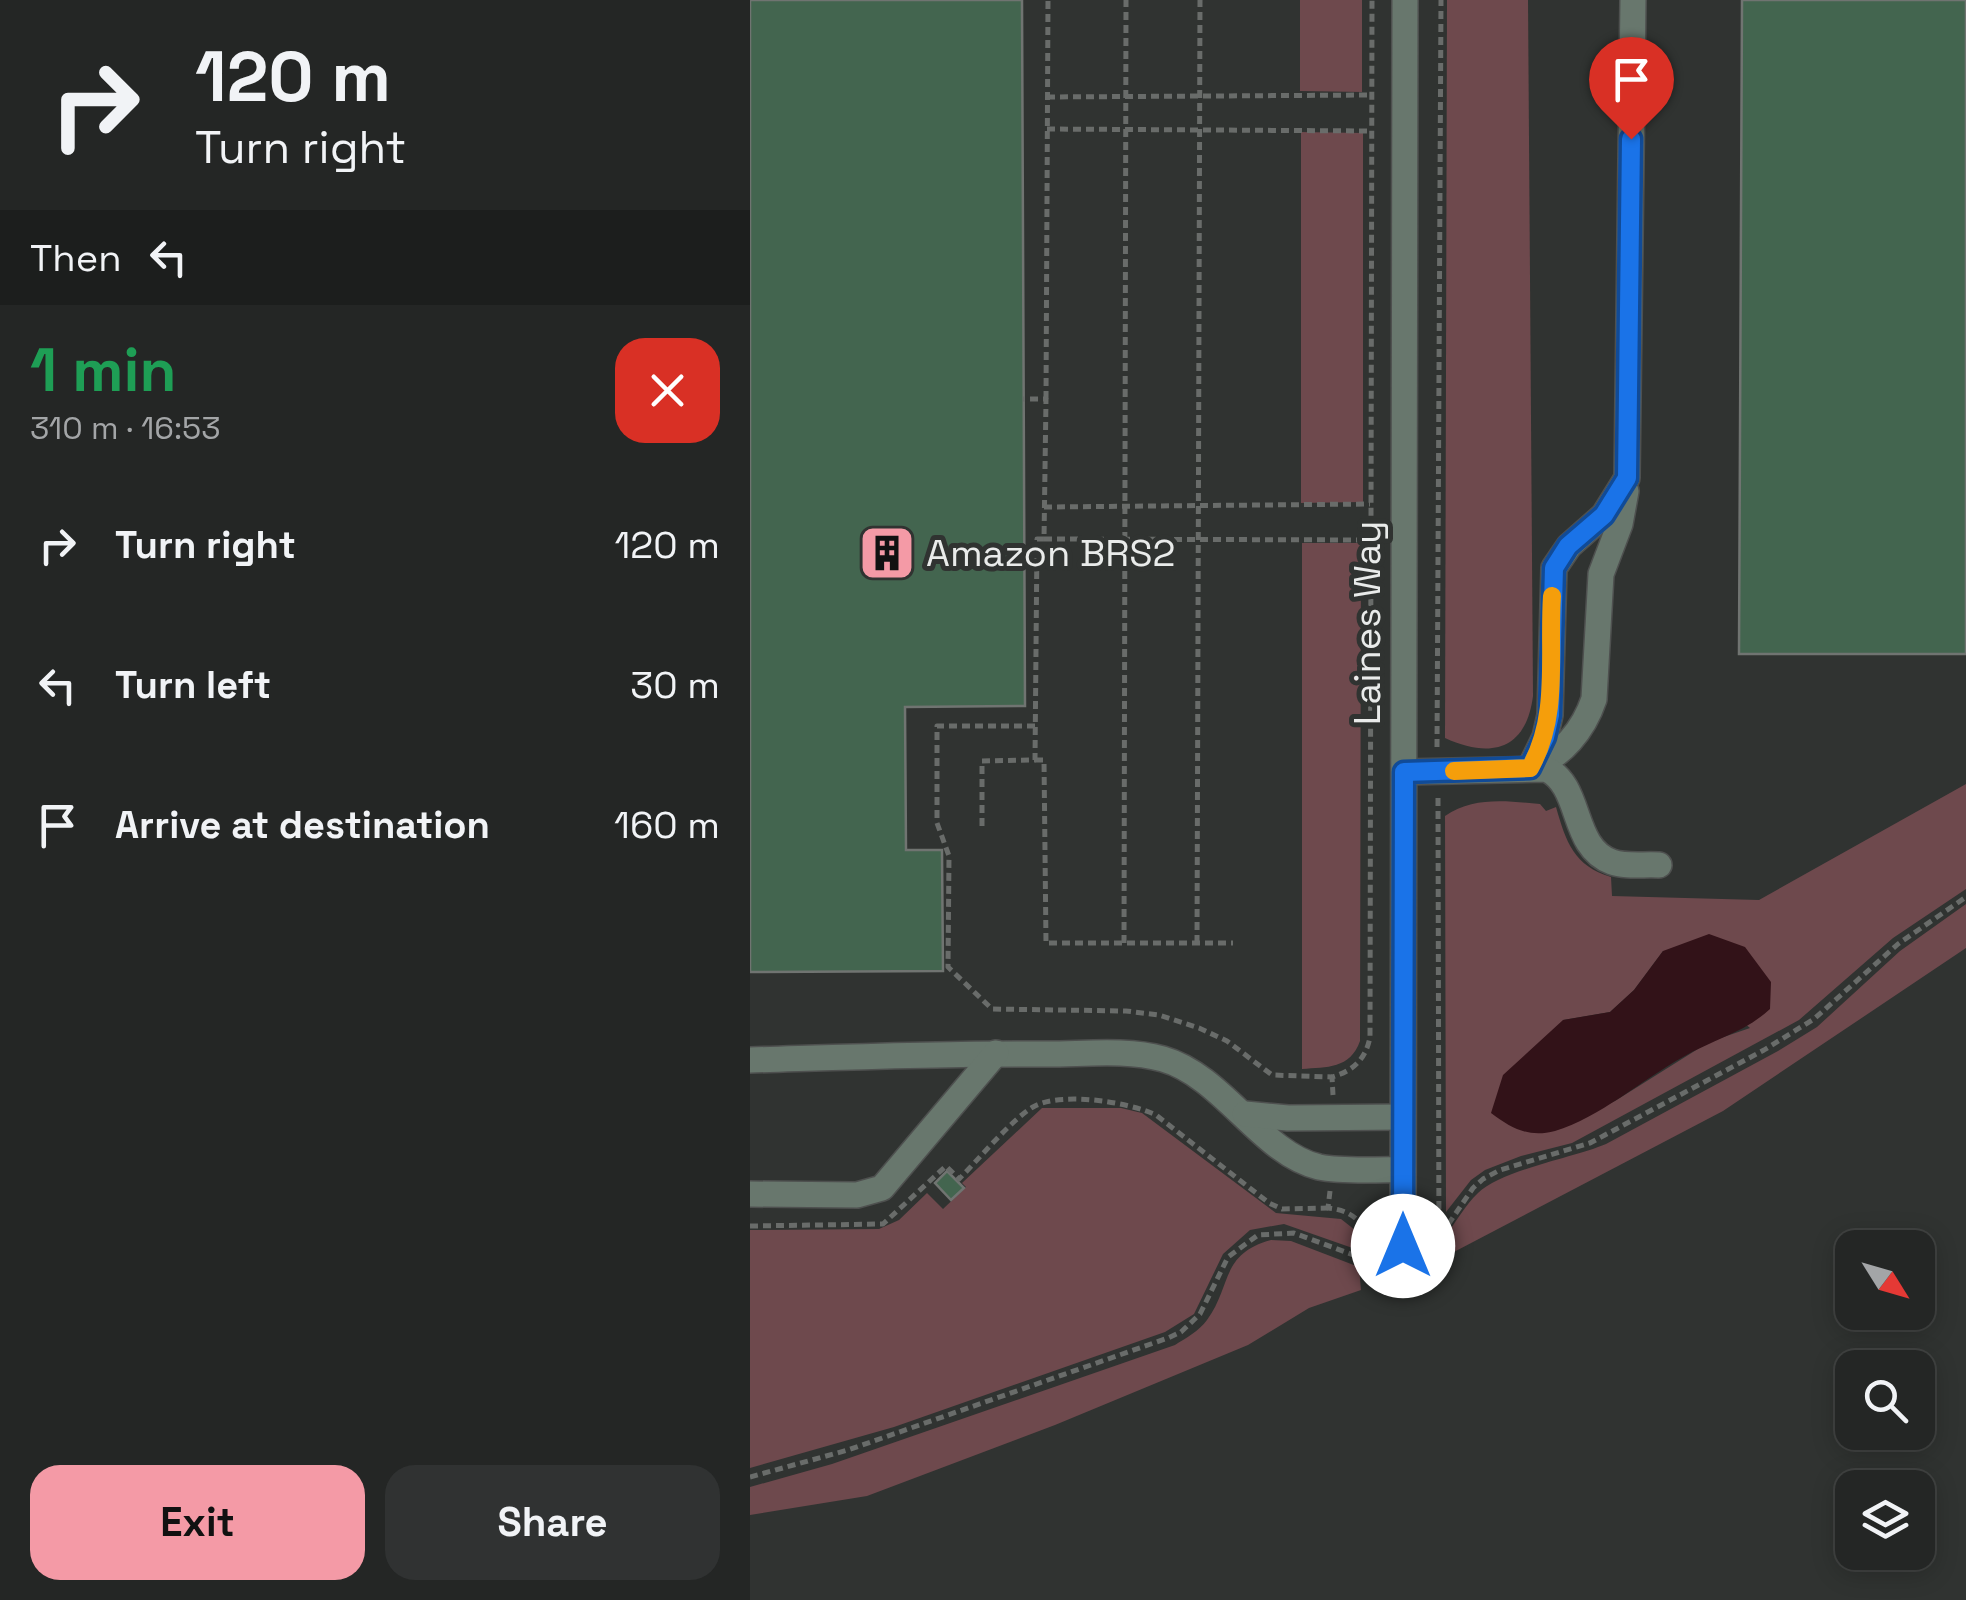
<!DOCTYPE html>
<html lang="en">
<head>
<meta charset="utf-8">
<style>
  body { margin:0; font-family:"Space Grotesk",sans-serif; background:#303232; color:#f1f3f6; height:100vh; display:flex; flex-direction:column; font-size:38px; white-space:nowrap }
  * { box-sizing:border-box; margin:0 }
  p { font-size:32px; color:#a3a5a7 }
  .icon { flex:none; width:55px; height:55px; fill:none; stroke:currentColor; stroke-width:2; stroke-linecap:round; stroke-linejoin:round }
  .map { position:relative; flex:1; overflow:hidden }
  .side { display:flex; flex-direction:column; background:#242625; width:750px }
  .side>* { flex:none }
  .hud { background:#242625; color:#f1f3f6; overflow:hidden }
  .needle { width:65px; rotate:127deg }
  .controls { position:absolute; left:1085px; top:1230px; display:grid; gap:20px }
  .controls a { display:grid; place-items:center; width:100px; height:100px; border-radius:20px; background:#242625; box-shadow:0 5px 25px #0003,0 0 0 2px #414342; font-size:50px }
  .pin { position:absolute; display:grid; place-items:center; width:85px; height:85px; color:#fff; margin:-102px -42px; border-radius:50% 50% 50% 0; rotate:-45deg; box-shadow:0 0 10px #0007 }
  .pin .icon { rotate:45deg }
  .me { position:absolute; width:110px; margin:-55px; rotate:0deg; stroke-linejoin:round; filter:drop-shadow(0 0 8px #0008) }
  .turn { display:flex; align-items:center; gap:35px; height:210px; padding:0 30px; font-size:45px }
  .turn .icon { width:130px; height:130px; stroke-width:2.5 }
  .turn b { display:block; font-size:70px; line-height:85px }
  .then { display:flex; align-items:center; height:95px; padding:0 30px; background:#0003; gap:20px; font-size:38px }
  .round { display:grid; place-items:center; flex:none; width:105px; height:105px; border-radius:30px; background:#303232 }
  .summary { display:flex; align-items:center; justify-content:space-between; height:170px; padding:0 30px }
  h1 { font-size:60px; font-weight:600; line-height:75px; color:#1e9e55 }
  .cta { display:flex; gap:20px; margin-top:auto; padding:20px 30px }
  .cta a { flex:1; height:115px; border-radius:30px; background:#f49aa6; color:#111; font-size:40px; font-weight:600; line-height:115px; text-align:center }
  .cta a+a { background:#303232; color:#f1f3f6 }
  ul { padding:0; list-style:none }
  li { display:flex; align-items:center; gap:30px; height:140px; padding:0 30px }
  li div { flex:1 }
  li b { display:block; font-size:38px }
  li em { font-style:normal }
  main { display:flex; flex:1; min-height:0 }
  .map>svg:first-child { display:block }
</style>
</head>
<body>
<main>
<section class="side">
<div class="hud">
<div class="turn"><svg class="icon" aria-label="right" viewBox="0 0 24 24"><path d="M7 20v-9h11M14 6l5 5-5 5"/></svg><div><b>120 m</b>Turn right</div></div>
<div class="then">Then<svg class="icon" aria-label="left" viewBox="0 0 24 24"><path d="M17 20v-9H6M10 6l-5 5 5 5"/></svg></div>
</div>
<div class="summary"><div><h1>1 min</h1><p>310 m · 16:53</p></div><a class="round" style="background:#d93025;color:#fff"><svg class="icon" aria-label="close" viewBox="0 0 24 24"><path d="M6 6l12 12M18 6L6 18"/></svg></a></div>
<ul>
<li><svg class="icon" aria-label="right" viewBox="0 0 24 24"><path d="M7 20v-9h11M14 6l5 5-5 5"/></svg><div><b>Turn right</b></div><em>120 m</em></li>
<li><svg class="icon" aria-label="left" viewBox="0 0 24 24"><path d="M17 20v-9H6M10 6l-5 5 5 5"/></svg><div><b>Turn left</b></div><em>30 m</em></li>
<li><svg class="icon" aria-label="arrive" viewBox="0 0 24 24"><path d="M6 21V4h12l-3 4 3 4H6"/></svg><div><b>Arrive at destination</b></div><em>160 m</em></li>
</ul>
<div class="cta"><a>Exit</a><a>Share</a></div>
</section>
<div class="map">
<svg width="1216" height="1600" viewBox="0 0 1216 1600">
  <rect width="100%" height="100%" fill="#303331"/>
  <g fill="#6e494d" fill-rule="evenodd">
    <polygon points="550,0 612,0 612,92 550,91"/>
    <path d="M 697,0 L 778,0 L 783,696 C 776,750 741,759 695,738 Z"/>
    <polygon points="551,132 613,133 613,502 551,503"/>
    <path d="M 552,543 L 611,543 L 610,1041 C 600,1069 577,1067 552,1069 Z"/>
    <path d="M 1216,784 L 1216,889 L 1143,938 L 1049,1020 L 822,1143 L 771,1156 L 735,1170 L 721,1180 L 696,1212 L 695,816 C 724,796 757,801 790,804 L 796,811 L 806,807 C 816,842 824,866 861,877 L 862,896 L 1009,900 ZM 913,951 L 1000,1028 L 959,1042 L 865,1101 L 803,1131 L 813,1020 L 860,1012 L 884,990 Z"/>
    <path d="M 1216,904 L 1216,948 L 973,1111 L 702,1253 L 693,1243 L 694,1237 C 706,1223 715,1205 728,1193 C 751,1170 823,1158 856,1144 L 1028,1051 L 1067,1027 L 1150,951 Z"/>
    <polygon points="292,1108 371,1108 392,1113 526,1213 591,1219 605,1230 611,1251 534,1224 500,1230 473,1254 444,1314 415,1332 144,1427 0,1468 0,1230 129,1229 149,1220 177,1193 193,1209 216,1187 212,1183"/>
    <path d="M 521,1240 L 541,1241 L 609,1267 L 611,1290 L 559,1308 L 498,1345 L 305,1425 L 117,1496 L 0,1515 L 0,1487 L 82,1464 L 425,1345 C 436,1338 449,1331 457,1320 C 482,1286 470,1254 521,1240 Z"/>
  </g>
  <path fill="#321218" d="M 959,934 L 995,947 L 1021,982 L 1020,1009 C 994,1033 964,1039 933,1057 C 893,1079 849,1118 805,1131 C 778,1138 761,1128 741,1113 L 753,1075 L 813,1020 L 860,1012 L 884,990 L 913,951 Z"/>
  <g fill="#43654f" stroke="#707471" stroke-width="2.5">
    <polygon points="0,0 272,0 275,706 155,707 156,850 192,850 193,971 0,972"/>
    <polygon points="992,0 1216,0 1216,654 989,654"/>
    <polygon points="197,1171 214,1188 201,1200 185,1183"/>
  </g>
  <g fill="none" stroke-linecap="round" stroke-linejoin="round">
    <g stroke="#4e504f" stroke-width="28">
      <g id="minor">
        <polyline points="780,768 795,737 800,715 804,568 819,546 854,515 877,478 883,0"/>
        <path d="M 780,768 C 812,757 834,729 844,699 L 851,574 L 870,524 L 876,491"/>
        <path d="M 654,772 L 796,769 C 833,786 820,847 862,862 C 876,867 894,864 909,865"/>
        <path d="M 0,1060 C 99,1057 199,1053 298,1054 C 335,1054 377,1049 413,1059 C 473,1076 512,1154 569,1167 C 594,1172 626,1169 653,1170"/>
        <polyline points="495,1114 538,1118 653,1117"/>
        <polyline points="0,1194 107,1195 132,1188 246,1053"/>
        <polyline points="653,1246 655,0"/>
      </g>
    </g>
    <g stroke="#696c6a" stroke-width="5" stroke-dasharray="8 5" stroke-linecap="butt">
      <polyline points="297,97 621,95"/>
      <polyline points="297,129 621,131"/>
      <polyline points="296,399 298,0"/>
      <polyline points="294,507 620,504"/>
      <polyline points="294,539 620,540"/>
      <polyline points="285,726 187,726 187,823 199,856 198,967 242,1009 376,1011 409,1015 449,1028 477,1041 522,1075 582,1077"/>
      <polyline points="687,747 691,0"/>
      <polyline points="285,760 294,760 296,943 483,943"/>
      <polyline points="688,798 689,1262"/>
      <polyline points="232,826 232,761 285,760 287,539 294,539 296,399 273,399"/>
      <polyline points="374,943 376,0"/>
      <polyline points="447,943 450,0"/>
      <path d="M 583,1095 L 582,1077 C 603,1071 616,1059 620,1037 L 622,0"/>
      <path d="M 580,1191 L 578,1208 C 609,1211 620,1230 620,1258"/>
      <path d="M 0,1226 L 133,1224 L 196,1166 L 209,1179 C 229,1159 261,1120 283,1107 C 311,1091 378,1102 406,1115 L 519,1203 L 532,1209 L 578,1208"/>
      <polyline points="691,1235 723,1188 733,1179 750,1170 840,1143 1014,1050 1064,1019 1148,944 1216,897"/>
      <polyline points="0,1477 98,1450 418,1338 431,1332 450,1314 478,1257 508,1235 544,1233 606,1256 632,1258"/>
    </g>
    <use href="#minor" stroke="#68776d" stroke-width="25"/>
  </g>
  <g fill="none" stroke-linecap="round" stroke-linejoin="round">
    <g stroke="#114b97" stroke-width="25">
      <polyline id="route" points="653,1246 654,772 780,768 795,737 800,715 804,568 818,546 854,515 877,478 881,139"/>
    </g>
    <use href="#route" stroke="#1a73e8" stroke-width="18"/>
    <path stroke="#f59e0b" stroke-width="18" d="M 704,771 L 780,768 C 810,715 798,654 802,596"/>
  </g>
  <defs>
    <g id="building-square" transform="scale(2.875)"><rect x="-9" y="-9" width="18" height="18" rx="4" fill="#f49aa6" stroke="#303331"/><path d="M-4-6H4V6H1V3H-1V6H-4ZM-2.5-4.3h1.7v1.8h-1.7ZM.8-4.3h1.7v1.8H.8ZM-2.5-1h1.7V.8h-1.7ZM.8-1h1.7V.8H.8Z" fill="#111"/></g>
  </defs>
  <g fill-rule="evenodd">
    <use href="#building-square" x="137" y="553"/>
  </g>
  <g text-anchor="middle" stroke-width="10" stroke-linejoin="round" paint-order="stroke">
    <g font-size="38" fill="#e9ebea" stroke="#303331" text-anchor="start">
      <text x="176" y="566">Amazon BRS2</text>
    </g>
    <g font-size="38" fill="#e9ebea" stroke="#303331">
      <text transform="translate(617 623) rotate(-90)" y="13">Laines Way</text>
    </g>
  </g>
</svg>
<div class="controls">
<a><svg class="needle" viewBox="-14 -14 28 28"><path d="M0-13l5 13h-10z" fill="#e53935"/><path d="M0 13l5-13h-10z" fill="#a3a5a7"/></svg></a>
<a><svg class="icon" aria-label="search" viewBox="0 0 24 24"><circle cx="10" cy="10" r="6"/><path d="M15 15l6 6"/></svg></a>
<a><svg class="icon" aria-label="layers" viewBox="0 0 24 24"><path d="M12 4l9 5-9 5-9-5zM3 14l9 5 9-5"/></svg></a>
</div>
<div class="pin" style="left:881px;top:139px;background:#d93025"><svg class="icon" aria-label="arrive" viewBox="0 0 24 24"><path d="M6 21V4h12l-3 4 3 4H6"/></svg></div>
<svg class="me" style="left:653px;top:1246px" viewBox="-20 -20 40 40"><circle r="19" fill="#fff"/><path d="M0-13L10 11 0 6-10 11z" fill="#1a73e8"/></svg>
</div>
</main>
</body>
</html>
